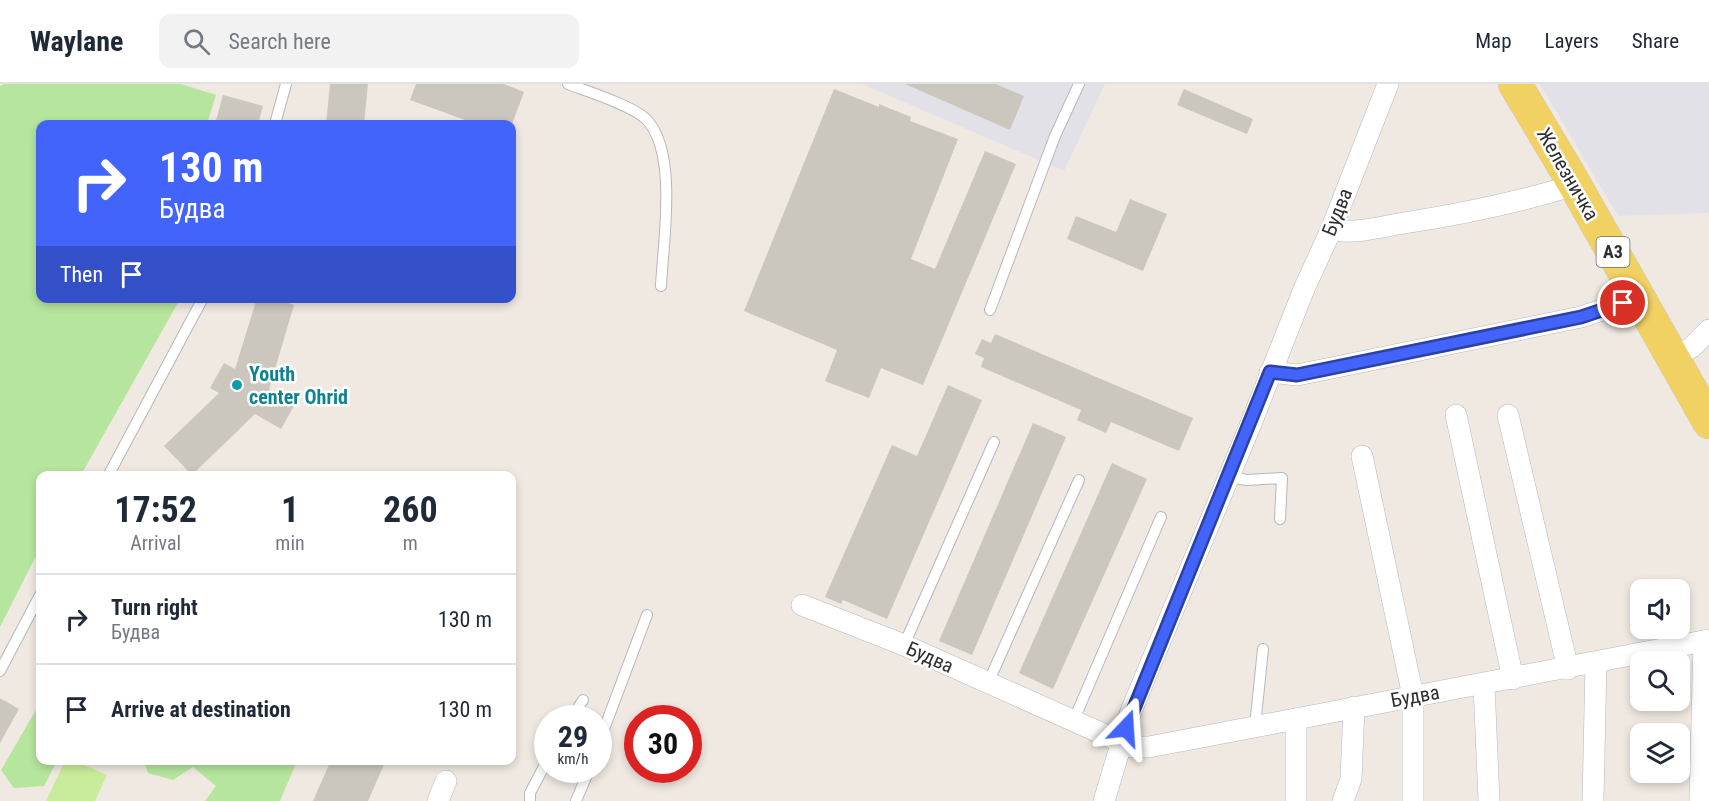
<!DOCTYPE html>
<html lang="en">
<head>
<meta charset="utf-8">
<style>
  body { margin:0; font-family:"Roboto Condensed",sans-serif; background:#f2f2f3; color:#1f2937; height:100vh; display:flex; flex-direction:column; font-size:22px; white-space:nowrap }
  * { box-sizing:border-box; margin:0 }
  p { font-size:20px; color:#747a83 }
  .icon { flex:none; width:33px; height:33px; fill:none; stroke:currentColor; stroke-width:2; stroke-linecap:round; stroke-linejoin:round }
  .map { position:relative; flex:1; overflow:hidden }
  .panel { position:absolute; left:36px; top:387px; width:480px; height:294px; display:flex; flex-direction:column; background:#fff; border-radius:12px; box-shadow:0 3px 9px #0003 }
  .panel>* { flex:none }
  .top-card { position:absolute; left:36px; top:36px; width:480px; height:183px; border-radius:12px; box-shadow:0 3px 9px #0003; background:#4264fb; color:#fff; overflow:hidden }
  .tools { position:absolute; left:1630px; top:495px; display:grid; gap:12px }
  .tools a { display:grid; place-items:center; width:60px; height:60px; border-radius:12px; background:#fff; box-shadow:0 3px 9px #0003; font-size:30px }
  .speed { position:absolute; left:534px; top:621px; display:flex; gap:12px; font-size:30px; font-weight:700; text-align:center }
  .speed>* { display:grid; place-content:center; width:78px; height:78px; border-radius:50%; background:#fff; box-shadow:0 3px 9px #0003; line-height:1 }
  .speed small { font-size:15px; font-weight:400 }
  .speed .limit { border:9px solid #d22; background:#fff; color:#111 }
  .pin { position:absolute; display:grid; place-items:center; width:51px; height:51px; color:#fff; margin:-26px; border:3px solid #fff; border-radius:50%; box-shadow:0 2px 6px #0007 }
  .me { position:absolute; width:66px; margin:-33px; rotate:20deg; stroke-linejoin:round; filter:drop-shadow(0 0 4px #0008) }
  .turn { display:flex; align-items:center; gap:21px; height:126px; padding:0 24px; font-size:27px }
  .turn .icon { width:78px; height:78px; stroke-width:2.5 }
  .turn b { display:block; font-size:42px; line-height:51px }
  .then { display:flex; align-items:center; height:57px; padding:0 24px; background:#0003; gap:12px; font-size:22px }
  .eta { display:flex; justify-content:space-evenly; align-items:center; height:102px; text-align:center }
  .eta b { font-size:36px; font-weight:700; line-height:42px }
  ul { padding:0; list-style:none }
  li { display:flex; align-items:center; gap:18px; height:90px; padding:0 24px; border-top:2px solid #e0e1e3 }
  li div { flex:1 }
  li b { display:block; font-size:22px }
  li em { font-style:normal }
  header { display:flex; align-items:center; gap:36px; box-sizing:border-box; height:84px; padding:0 30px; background:#fff; border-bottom:2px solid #e0e1e3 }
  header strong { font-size:28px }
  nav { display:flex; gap:33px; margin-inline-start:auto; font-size:21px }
  .search { width:420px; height:54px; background:#f2f2f3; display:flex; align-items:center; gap:15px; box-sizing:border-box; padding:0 21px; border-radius:12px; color:#747a83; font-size:22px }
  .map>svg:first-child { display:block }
</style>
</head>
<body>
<header>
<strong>Waylane</strong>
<div class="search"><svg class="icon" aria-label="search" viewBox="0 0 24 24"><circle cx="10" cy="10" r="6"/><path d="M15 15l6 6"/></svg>Search here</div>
<nav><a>Map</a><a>Layers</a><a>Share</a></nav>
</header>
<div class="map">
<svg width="1709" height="717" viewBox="0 0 1709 717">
  <rect width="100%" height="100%" fill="#efe9e1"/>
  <g fill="#e3e1e8">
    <polygon points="862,0 1105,0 1064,87"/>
    <polygon points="1540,0 1709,0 1709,129 1618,132"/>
  </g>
  <g fill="#b6e59e">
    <polygon points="5,0 181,0 216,11 207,40 40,40 40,214 180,215 81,391 40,392 40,464 0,543 0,2"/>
    <polygon points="40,619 40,676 57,677 44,702 14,704 1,686"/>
    <polygon points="144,677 144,676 297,677 280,717 205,717 216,702 193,683 173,696 148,689"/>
  </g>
  <polygon fill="#c9ec9a" points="65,677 75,677 107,691 95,717 46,717"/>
  <g fill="#cbc7bf">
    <polygon points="330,0 368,0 364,40 326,40"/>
    <polygon points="416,0 504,0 524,8 512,40 476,40 410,16"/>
    <polygon points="905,0 996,0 1024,12 1010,46"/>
    <polygon points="834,5 879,23 879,20 911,33 910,37 958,55 911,175 935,185 985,67 1016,80 923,301 881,284 869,314 825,297 837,266 744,227"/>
    <polygon points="1184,5 1253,35 1247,50 1177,21"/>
    <polygon points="223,11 263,22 258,40 215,40"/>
    <polygon points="1130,115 1167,130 1143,187 1067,155 1076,132 1116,148"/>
    <polygon points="257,214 273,214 294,221 269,305 295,320 281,345 255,330 192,391 164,362 219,309 210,304 224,279 235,285"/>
    <polygon points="995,250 1193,334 1179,367 1111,338 1106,349 1077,336 1081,326 981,283 984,274 975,270 982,255 991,259"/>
    <polygon points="948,301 982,316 887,535 843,516 841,520 825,513 892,361 917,372"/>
    <polygon points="1033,339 1066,353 972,571 939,557"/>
    <polygon points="1112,379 1147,395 1053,605 1019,589"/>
    <polygon points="0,614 19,625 0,659"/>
    <polygon points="331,676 386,676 368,717 313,717"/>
  </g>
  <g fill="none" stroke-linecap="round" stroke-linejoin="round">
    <g stroke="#b4b7c1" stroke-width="12">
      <g id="service">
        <path d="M 568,0 C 586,7 634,22 647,36 C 678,70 663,158 661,202"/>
        <polyline points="275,40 286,0"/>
        <polyline points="990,226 1055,52 1079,0"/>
        <polyline points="108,392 203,214"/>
        <polyline points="1229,393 1247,396 1282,394 1280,435"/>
        <polyline points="904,561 994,358"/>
        <polyline points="0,587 40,511"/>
        <polyline points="988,599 1079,396"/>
        <polyline points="572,634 583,616"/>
        <polyline points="1073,638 1161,433"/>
        <polyline points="1255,642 1263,565"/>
        <polyline points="598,661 647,531"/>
        <polyline points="530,717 530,709 548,675"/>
        <polyline points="576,717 589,686"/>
      </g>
    </g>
    <g stroke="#b4b7c1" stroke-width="22">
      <g id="minor">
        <path d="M 1331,146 C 1355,150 1380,143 1404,139 C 1462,130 1519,118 1575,101"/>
        <polyline points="1673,274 1692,263 1709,246"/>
        <polyline points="1270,288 1297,291 1581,233 1623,219 1637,210"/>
        <polyline points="1456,331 1513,595"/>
        <polyline points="1508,331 1568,585"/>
        <polyline points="1362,372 1413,612 1413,717"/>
        <polyline points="802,521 904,561 1132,663 1149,663 1709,556"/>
        <polyline points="1484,601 1489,717"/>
        <polyline points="438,717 446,697"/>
        <polyline points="1104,717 1131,627 1250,342 1304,205 1331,146 1388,0"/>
        <polyline points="1296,717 1296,635"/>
        <polyline points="1343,717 1351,695 1354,623"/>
        <polyline points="1593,717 1596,579"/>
        <polyline points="1700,717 1704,557"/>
      </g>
    </g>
    <g stroke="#c9c9c9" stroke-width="34">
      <polyline id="primary" points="1515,0 1571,94 1709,338"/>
    </g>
    <use href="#service" stroke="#fff" stroke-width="10"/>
    <use href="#minor" stroke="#fff" stroke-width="21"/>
    <use href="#primary" stroke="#f2d163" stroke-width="33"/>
  </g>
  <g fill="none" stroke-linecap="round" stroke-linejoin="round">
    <g stroke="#2b41a3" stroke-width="15">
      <polyline id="route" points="1126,644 1270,288 1297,291 1581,233 1623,219"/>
    </g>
    <use href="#route" stroke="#4264fb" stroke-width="10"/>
  </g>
  <circle fill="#0f9aa8" stroke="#fff" stroke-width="2" cx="237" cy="301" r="6"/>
  <g text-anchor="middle" stroke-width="5" stroke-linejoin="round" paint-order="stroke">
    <rect fill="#fff" stroke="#6d6d6d" stroke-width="1.5" x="1596.5" y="153" width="33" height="30" rx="4.5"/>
    <g font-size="18" font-weight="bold" fill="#2e2e2e">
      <text x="1613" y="174">A3</text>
    </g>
    <g font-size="20" fill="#2e2e2e" stroke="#fff">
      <text transform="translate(1568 90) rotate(60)" y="7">Железничка</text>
      <text transform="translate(1337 128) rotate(-68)" y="7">Будва</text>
      <text transform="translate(930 573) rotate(24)" y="7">Будва</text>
      <text transform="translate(1415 612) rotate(-10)" y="7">Будва</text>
    </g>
    <g font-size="20" font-weight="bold" fill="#0d838f" stroke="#fff" text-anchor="start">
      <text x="249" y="297">Youth<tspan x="249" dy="23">center Ohrid</tspan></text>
    </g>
  </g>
</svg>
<div class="tools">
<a><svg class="icon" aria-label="sound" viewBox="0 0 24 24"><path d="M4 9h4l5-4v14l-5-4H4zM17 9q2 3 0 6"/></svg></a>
<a><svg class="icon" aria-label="search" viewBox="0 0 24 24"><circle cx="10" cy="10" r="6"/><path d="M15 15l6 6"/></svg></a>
<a><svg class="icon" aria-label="layers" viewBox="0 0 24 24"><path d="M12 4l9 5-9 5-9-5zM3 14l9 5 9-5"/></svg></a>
</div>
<div class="speed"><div>29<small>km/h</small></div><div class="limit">30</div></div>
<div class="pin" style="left:1623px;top:219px;background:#d93025"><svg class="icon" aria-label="arrive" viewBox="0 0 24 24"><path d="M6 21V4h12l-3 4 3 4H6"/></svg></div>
<svg class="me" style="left:1126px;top:644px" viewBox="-20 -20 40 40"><path d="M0-17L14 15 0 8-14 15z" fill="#4264fb" stroke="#fff" stroke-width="4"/></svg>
<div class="top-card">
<div class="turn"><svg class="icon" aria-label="right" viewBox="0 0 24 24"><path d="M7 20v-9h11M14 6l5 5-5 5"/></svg><div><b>130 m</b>Будва</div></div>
<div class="then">Then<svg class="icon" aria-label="arrive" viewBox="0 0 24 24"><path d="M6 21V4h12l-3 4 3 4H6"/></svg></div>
</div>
<section class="panel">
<div class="eta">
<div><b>17:52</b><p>Arrival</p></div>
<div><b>1</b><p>min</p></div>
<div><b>260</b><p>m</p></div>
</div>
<ul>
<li><svg class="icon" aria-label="right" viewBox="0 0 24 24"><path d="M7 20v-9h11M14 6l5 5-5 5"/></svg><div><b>Turn right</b><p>Будва</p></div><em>130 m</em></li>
<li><svg class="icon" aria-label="arrive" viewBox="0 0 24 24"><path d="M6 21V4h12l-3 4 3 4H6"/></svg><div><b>Arrive at destination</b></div><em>130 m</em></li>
</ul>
</section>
</div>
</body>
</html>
